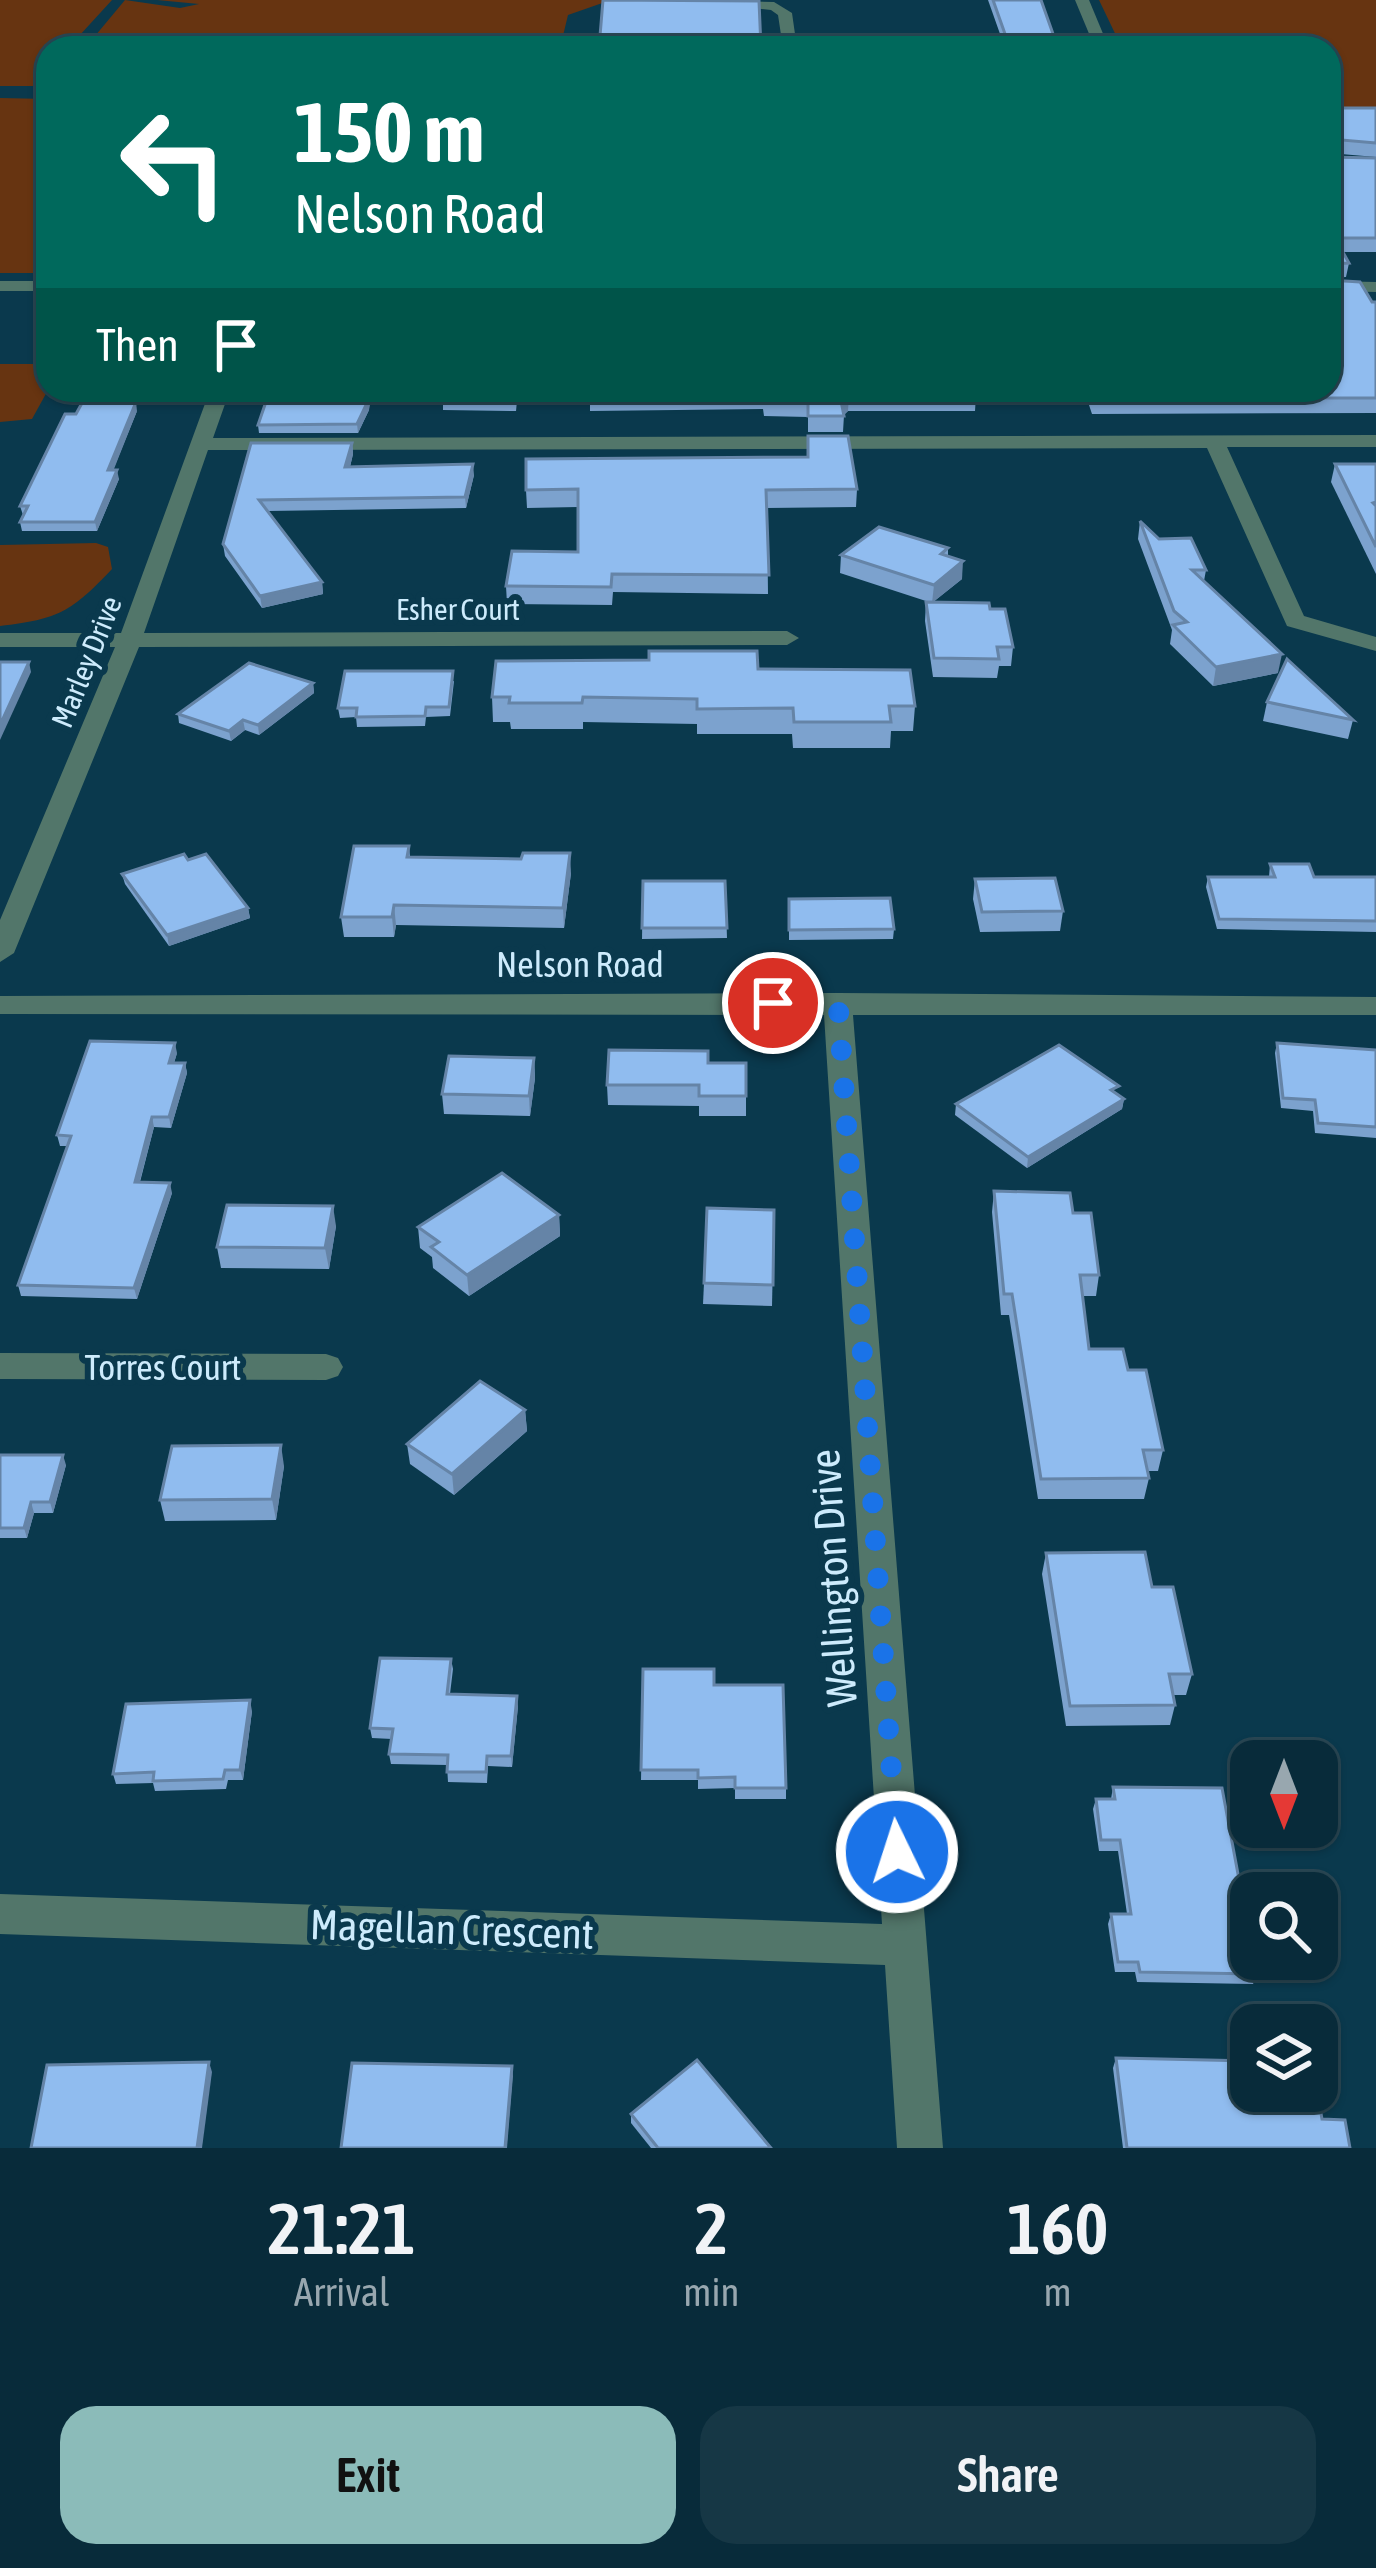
<!DOCTYPE html>
<html lang="en">
<head>
<meta charset="utf-8">
<style>
  body { margin:0; font-family:"Asap Condensed",sans-serif; background:#163745; color:#f1f3f6; height:100vh; display:flex; flex-direction:column; font-size:45px; white-space:nowrap }
  * { box-sizing:border-box; margin:0 }
  p { font-size:39px; color:#98a7af }
  .icon { flex:none; width:66px; height:66px; fill:none; stroke:currentColor; stroke-width:2; stroke-linecap:round; stroke-linejoin:round }
  .map { position:relative; height:2148px; overflow:hidden }
  .drawer { display:flex; flex-direction:column; background:#082b3a; flex:1 }
  .drawer>* { flex:none }
  .hud { position:absolute; left:36px; top:36px; width:1305px; height:366px; border-radius:36px; box-shadow:0 3px 9px #0004,0 0 0 3px #294754; background:#00695c; color:#fff; overflow:hidden }
  .needle { width:78px; rotate:180deg }
  .controls { position:absolute; left:1230px; top:1740px; display:grid; gap:24px }
  .controls a { display:grid; place-items:center; width:108px; height:108px; border-radius:24px; background:#082b3a; box-shadow:0 3px 9px #0004,0 0 0 3px #294754; font-size:60px }
  .pin { position:absolute; display:grid; place-items:center; width:102px; height:102px; color:#fff; margin:-51px; border:6px solid #fff; border-radius:50%; box-shadow:0 3px 12px #0007 }
  .me { position:absolute; width:132px; margin:-66px; rotate:356deg; stroke-linejoin:round; filter:drop-shadow(0 0 9px #0008) }
  .turn { display:flex; align-items:center; gap:42px; height:252px; padding:0 60px; font-size:54px }
  .turn .icon { width:156px; height:156px; stroke-width:2.5 }
  .turn b { display:block; font-size:84px; line-height:102px }
  .then { display:flex; align-items:center; height:114px; padding:0 60px; background:#0003; gap:24px; font-size:45px }
  .eta { display:flex; justify-content:space-evenly; align-items:center; height:204px; text-align:center }
  .eta b { font-size:72px; font-weight:600; line-height:84px }
  .cta { display:flex; gap:24px; margin-top:auto; padding:24px 60px }
  .cta a { flex:1; height:138px; border-radius:36px; background:#8bbbb9; color:#111; font-size:48px; font-weight:600; line-height:138px; text-align:center }
  .cta a+a { background:#163745; color:#f1f3f6 }
  .map>svg:first-child { display:block }
</style>
</head>
<body>
<div class="map">
<svg width="1376" height="2148" viewBox="0 0 1376 2148">
  <rect width="100%" height="100%" fill="#0a394d"/>
  <g fill="#673411">
    <polygon points="0,0 112,0 68,48 48,48 48,70 33,86 0,86"/>
    <polygon points="125,0 180,8 199,4 157,0 611,0 568,15 562,40 513,48 85,48"/>
    <polygon points="1099,0 1376,0 1376,108 1329,108 1329,48 1122,48"/>
    <polygon points="0,98 48,99 48,273 0,273"/>
    <polygon points="0,364 48,364 48,390 32,419 0,422"/>
    <path d="M 96,543 L 108,547 L 112,569 C 71,612 59,619 0,626 L 0,545 Z"/>
  </g>
  <g fill="none" stroke-linecap="round" stroke-linejoin="round">
    <g fill="#52766a" fill-rule="evenodd">
      <polygon points="682,0 774,2 792,13 797,48 783,48 778,15 771,10"/>
      <polygon points="1075,0 1089,0 1109,48 1095,48"/>
      <rect x="0" y="281" width="48" height="10"/>
      <polygon points="1329,281 1376,282 1376,292 1329,291"/>
      <polygon points="210,390 230,390 213,438 1376,435 1376,447 1227,447 1304,616 1376,637 1376,651 1287,626 1207,448 208,450 144,633 787,631 799,638 787,645 139,647 14,953 0,962 0,920 115,647 0,647 0,633 121,633"/>
      <polygon points="838,993 1376,997 1376,1015 853,1015 943,2148 897,2148 885,1965 0,1934 0,1894 882,1924 824,1015 0,1014 0,996"/>
      <polygon points="0,1353 326,1354 338,1358 343,1367 338,1376 326,1380 0,1379"/>
    </g>
  </g>
  <g fill="#7ca2ce">
    <polygon points="988,0 1041,0 1058,48 1005,48"/>
    <polygon points="1329,108 1376,108 1376,157 1329,153"/>
    <polygon points="1329,157 1376,158 1376,252 1343,252 1349,263 1346,277 1329,278"/>
    <polygon points="1372,302 1376,302 1376,413 1092,414 1084,390 1329,390"/>
    <polygon points="443,390 518,390 516,411 443,410"/>
    <polygon points="590,390 976,395 975,411 848,411 844,415 843,432 808,432 808,417 764,416 763,409 590,411"/>
    <polygon points="369,410 358,433 259,433 258,425"/>
    <polygon points="137,411 113,470 119,479 97,531 22,531 20,522 23,515 20,506"/>
    <polygon points="251,443 352,443 353,454 350,467 474,475 466,508 268,511 322,582 323,594 262,608 225,556 223,544"/>
    <polygon points="1335,464 1376,464 1376,574 1331,482"/>
    <polygon points="857,489 856,507 767,508 768,594 613,592 612,605 507,604 506,586 578,552 578,507 527,508 526,490"/>
    <polygon points="1140,521 1159,539 1206,570 1204,581 1278,673 1213,686 1170,644 1172,630 1138,539"/>
    <polygon points="948,548 948,556 962,579 933,602 990,609 1013,647 1011,666 999,666 997,678 933,677 925,621 926,602 929,602 840,573 841,555"/>
    <polygon points="649,660 758,669 915,706 913,731 891,731 890,748 793,748 792,734 697,734 697,724 583,722 583,729 511,729 510,722 493,722 492,697"/>
    <polygon points="454,681 450,716 426,717 425,726 357,727 356,717 340,718 338,708"/>
    <polygon points="313,683 314,693 259,735 245,730 231,741 179,723 178,714"/>
    <polygon points="1267,702 1353,720 1348,739 1263,721"/>
    <polygon points="409,846 410,857 571,873 564,928 396,925 394,937 344,937 341,917"/>
    <polygon points="188,860 248,908 250,918 169,946 125,884 122,874"/>
    <polygon points="1270,864 1314,877 1376,877 1376,932 1217,929 1206,887 1208,877 1269,877"/>
    <polygon points="975,879 1063,911 1060,931 980,932 973,899"/>
    <polygon points="643,881 725,881 727,938 642,939"/>
    <polygon points="789,899 894,929 893,939 789,940"/>
    <polygon points="1277,1043 1376,1050 1376,1138 1315,1133 1313,1111 1281,1108 1275,1053"/>
    <polygon points="177,1053 174,1063 185,1063 187,1073 171,1128 154,1127 140,1182 172,1193 137,1299 21,1296 18,1285 67,1146 60,1146 57,1135"/>
    <polygon points="534,1058 535,1078 530,1116 444,1114 442,1094"/>
    <polygon points="708,1063 746,1063 746,1116 699,1116 699,1106 608,1105 607,1085"/>
    <polygon points="1117,1094 1124,1099 1122,1109 1027,1168 955,1115 956,1104"/>
    <polygon points="994,1191 1073,1213 1099,1275 1096,1296 1083,1296 1089,1349 1128,1370 1163,1450 1158,1471 1147,1471 1149,1478 1144,1499 1038,1499 1009,1315 1001,1315 992,1212"/>
    <polygon points="774,1210 772,1306 703,1304 704,1283"/>
    <polygon points="559,1215 560,1236 469,1296 433,1268 432,1257 420,1248 418,1227"/>
    <polygon points="336,1226 329,1269 221,1268 217,1247"/>
    <polygon points="525,1410 527,1431 454,1495 410,1464 407,1444"/>
    <polygon points="0,1455 66,1465 53,1513 34,1513 27,1538 0,1538"/>
    <polygon points="284,1466 276,1520 165,1521 160,1500"/>
    <polygon points="1046,1553 1152,1587 1192,1674 1186,1695 1173,1695 1175,1705 1170,1725 1066,1726 1042,1574"/>
    <polygon points="451,1659 453,1669 450,1694 518,1706 512,1767 488,1766 487,1783 448,1782 447,1765 391,1764 389,1754 392,1739 372,1738 370,1728"/>
    <polygon points="643,1669 714,1685 786,1788 786,1799 735,1799 735,1788 698,1789 698,1780 641,1780"/>
    <polygon points="252,1711 243,1780 228,1780 226,1789 155,1791 153,1783 116,1784 113,1774"/>
    <polygon points="1113,1787 1257,1974 1253,1984 1137,1982 1135,1972 1115,1972 1108,1924 1111,1914 1127,1914 1118,1851 1099,1851 1093,1809 1096,1799 1111,1799"/>
    <polygon points="1116,2058 1322,2119 1350,2148 1123,2148 1113,2068"/>
    <polygon points="631,2114 771,2148 651,2148 631,2123"/>
  </g>
  <g fill="#6584a7">
    <polygon points="371,390 373,390 369,410 358,433 357,424"/>
    <polygon points="849,395 848,411 841,417 841,401"/>
    <polygon points="136,402 137,411 110,479 108,470"/>
    <polygon points="352,443 353,454 347,479 345,467"/>
    <polygon points="473,464 474,475 466,508 465,497"/>
    <polygon points="117,470 119,479 97,531 95,522"/>
    <polygon points="963,561 962,579 932,603 934,585"/>
    <polygon points="322,582 323,594 262,608 260,596"/>
    <polygon points="1282,654 1278,673 1213,686 1216,667"/>
    <polygon points="29,662 31,672 0,740 0,725"/>
    <polygon points="313,683 314,693 259,735 258,725"/>
    <polygon points="243,720 245,730 231,741 229,731"/>
    <polygon points="570,853 571,873 564,928 563,908"/>
    <polygon points="394,905 396,925 394,937 392,917"/>
    <polygon points="248,908 250,918 169,946 167,935"/>
    <polygon points="175,1043 177,1053 171,1073 169,1063"/>
    <polygon points="534,1058 535,1078 530,1116 529,1096"/>
    <polygon points="185,1063 187,1073 171,1128 169,1117"/>
    <polygon points="1124,1099 1122,1109 1027,1168 1028,1157"/>
    <polygon points="152,1117 154,1127 137,1192 135,1182"/>
    <polygon points="170,1183 172,1193 137,1299 134,1288"/>
    <polygon points="333,1206 336,1226 329,1269 325,1248"/>
    <polygon points="559,1215 560,1236 469,1296 467,1275"/>
    <polygon points="525,1410 527,1431 454,1495 452,1474"/>
    <polygon points="281,1445 284,1466 276,1520 272,1499"/>
    <polygon points="63,1455 66,1465 53,1513 50,1502"/>
    <polygon points="31,1502 34,1513 27,1538 24,1528"/>
    <polygon points="517,1696 518,1706 512,1767 511,1756"/>
    <polygon points="250,1700 252,1711 243,1780 240,1770"/>
    <polygon points="209,2062 212,2072 202,2148 197,2148"/>
    <polygon points="512,2066 513,2076 507,2148 505,2148"/>
  </g>
  <g fill="#90bcef" stroke="#6584a7" stroke-width="3">
    <polygon points="603,0 759,1 761,48 599,48"/>
    <polygon points="993,0 1041,0 1058,48 1010,48"/>
    <polygon points="1329,108 1376,108 1376,143 1331,139 1329,153"/>
    <polygon points="1329,157 1376,158 1376,238 1335,238 1349,263 1329,264"/>
    <polygon points="1329,280 1360,282 1372,302 1376,302 1376,398 1093,398 1091,390 1329,390"/>
    <polygon points="270,390 371,390 368,401 357,424 258,425"/>
    <polygon points="443,390 516,390 516,398 442,397"/>
    <polygon points="590,390 975,390 976,395 849,395 841,401 844,416 808,416 808,401 764,400 764,394 589,395"/>
    <polygon points="136,402 108,470 117,470 95,522 20,522 28,506 20,506 65,414 76,414 82,403"/>
    <polygon points="808,436 848,436 857,489 766,490 769,575 612,574 611,587 506,586 512,551 578,552 578,489 526,490 526,459 808,457"/>
    <polygon points="251,443 352,443 345,467 473,464 465,497 259,500 322,582 260,596 223,544"/>
    <polygon points="1335,464 1376,464 1376,502 1373,503 1376,506 1376,547"/>
    <polygon points="1140,521 1159,539 1191,538 1206,570 1192,570 1282,654 1216,667 1173,625 1187,622 1174,611"/>
    <polygon points="879,527 948,548 941,554 963,561 934,585 841,555"/>
    <polygon points="926,602 989,603 990,609 1005,609 1013,647 997,647 999,659 934,658"/>
    <polygon points="649,651 757,651 758,669 910,670 915,706 889,706 891,722 794,722 793,708 697,709 697,699 583,697 582,703 509,703 510,697 492,697 496,661 649,660"/>
    <polygon points="1287,659 1353,720 1267,702"/>
    <polygon points="0,662 29,662 0,725"/>
    <polygon points="249,663 313,683 258,725 243,720 229,731 178,714"/>
    <polygon points="345,671 453,671 449,707 426,707 425,716 356,717 357,708 338,708"/>
    <polygon points="354,846 409,846 407,857 521,859 523,853 570,853 563,908 394,905 392,917 341,917"/>
    <polygon points="184,854 188,860 206,854 248,908 167,935 122,874"/>
    <polygon points="1270,864 1309,864 1314,877 1376,877 1376,921 1219,919 1208,877 1275,877"/>
    <polygon points="1055,878 1063,911 982,912 975,879"/>
    <polygon points="643,881 725,881 727,928 642,928"/>
    <polygon points="890,898 894,929 789,930 789,899"/>
    <polygon points="90,1041 175,1043 169,1063 185,1063 169,1117 152,1117 135,1182 170,1183 134,1288 18,1285 71,1136 57,1135"/>
    <polygon points="1277,1043 1376,1050 1376,1127 1318,1123 1315,1100 1283,1098"/>
    <polygon points="1059,1045 1119,1086 1111,1090 1124,1099 1028,1157 956,1104"/>
    <polygon points="609,1050 708,1051 708,1063 746,1063 746,1096 699,1096 699,1085 607,1085"/>
    <polygon points="449,1056 534,1058 529,1096 442,1094"/>
    <polygon points="502,1173 559,1215 467,1275 431,1247 439,1242 418,1227"/>
    <polygon points="994,1191 1070,1193 1073,1213 1091,1213 1099,1275 1080,1275 1089,1349 1123,1349 1128,1370 1146,1370 1163,1450 1143,1450 1149,1478 1041,1479 1012,1294 1004,1294"/>
    <polygon points="227,1205 333,1206 325,1248 217,1247"/>
    <polygon points="707,1208 774,1210 773,1285 704,1283"/>
    <polygon points="480,1381 525,1410 452,1474 407,1444"/>
    <polygon points="281,1445 272,1499 160,1500 172,1446"/>
    <polygon points="0,1455 63,1455 50,1502 31,1502 24,1528 0,1528"/>
    <polygon points="1145,1552 1152,1587 1173,1587 1192,1674 1169,1674 1175,1705 1070,1706 1046,1553"/>
    <polygon points="380,1658 451,1659 447,1694 517,1696 511,1756 487,1756 486,1772 447,1772 448,1755 389,1754 393,1729 370,1728"/>
    <polygon points="643,1669 714,1669 714,1685 783,1685 786,1788 735,1788 735,1777 698,1778 698,1770 641,1770"/>
    <polygon points="250,1700 240,1770 225,1770 223,1779 153,1781 154,1772 113,1774 126,1704"/>
    <polygon points="1113,1787 1222,1788 1251,1944 1251,1959 1254,1959 1257,1974 1140,1972 1138,1962 1118,1962 1111,1914 1131,1914 1120,1840 1101,1840 1096,1799 1115,1799"/>
    <polygon points="1116,2058 1251,2061 1251,2091 1317,2091 1322,2119 1345,2120 1350,2148 1127,2148"/>
    <polygon points="697,2060 771,2148 658,2148 631,2114"/>
    <polygon points="209,2062 197,2148 31,2148 47,2065"/>
    <polygon points="352,2063 512,2066 505,2148 341,2148"/>
  </g>
  <g fill="none" stroke-linecap="round" stroke-linejoin="round">
    <polyline stroke="#1a73e8" stroke-width="21" stroke-dasharray="0 37.8" points="773,1003 838,1002 897,1852"/>
  </g>
  <g text-anchor="middle" stroke-width="12" stroke-linejoin="round" paint-order="stroke">
    <g font-size="30" fill="#cdebfc" stroke="#0a394d">
      <text x="458" y="620">Esher Court</text>
      <text transform="translate(87 662) rotate(-68)" y="10">Marley Drive</text>
    </g>
    <g font-size="36" fill="#cdebfc" stroke="#0a394d">
      <text x="580" y="977">Nelson Road</text>
      <text x="163" y="1380">Torres Court</text>
    </g>
    <g font-size="42" fill="#cdebfc" stroke="#0a394d">
      <text transform="translate(833 1578) rotate(-94)" y="15">Wellington Drive</text>
      <text transform="translate(452 1929) rotate(2)" y="15">Magellan Crescent</text>
    </g>
  </g>
</svg>
<div class="controls">
<a><svg class="needle" viewBox="-14 -14 28 28"><path d="M0-13l5 13h-10z" fill="#e53935"/><path d="M0 13l5-13h-10z" fill="#98a7af"/></svg></a>
<a><svg class="icon" aria-label="search" viewBox="0 0 24 24"><circle cx="10" cy="10" r="6"/><path d="M15 15l6 6"/></svg></a>
<a><svg class="icon" aria-label="layers" viewBox="0 0 24 24"><path d="M12 4l9 5-9 5-9-5zM3 14l9 5 9-5"/></svg></a>
</div>
<div class="pin" style="left:773px;top:1003px;background:#d93025"><svg class="icon" aria-label="arrive" viewBox="0 0 24 24"><path d="M6 21V4h12l-3 4 3 4H6"/></svg></div>
<svg class="me" style="left:897px;top:1852px" viewBox="-20 -20 40 40"><circle r="17" fill="#1a73e8" stroke="#fff" stroke-width="3"/><path d="M0-11L8 9 0 5-8 9z" fill="#fff"/></svg>
<div class="hud">
<div class="turn"><svg class="icon" aria-label="left" viewBox="0 0 24 24"><path d="M17 20v-9H6M10 6l-5 5 5 5"/></svg><div><b>150 m</b>Nelson Road</div></div>
<div class="then">Then<svg class="icon" aria-label="arrive" viewBox="0 0 24 24"><path d="M6 21V4h12l-3 4 3 4H6"/></svg></div>
</div>
</div>
<section class="drawer">
<div class="eta">
<div><b>21:21</b><p>Arrival</p></div>
<div><b>2</b><p>min</p></div>
<div><b>160</b><p>m</p></div>
</div>
<div class="cta"><a>Exit</a><a>Share</a></div>
</section>
</body>
</html>
